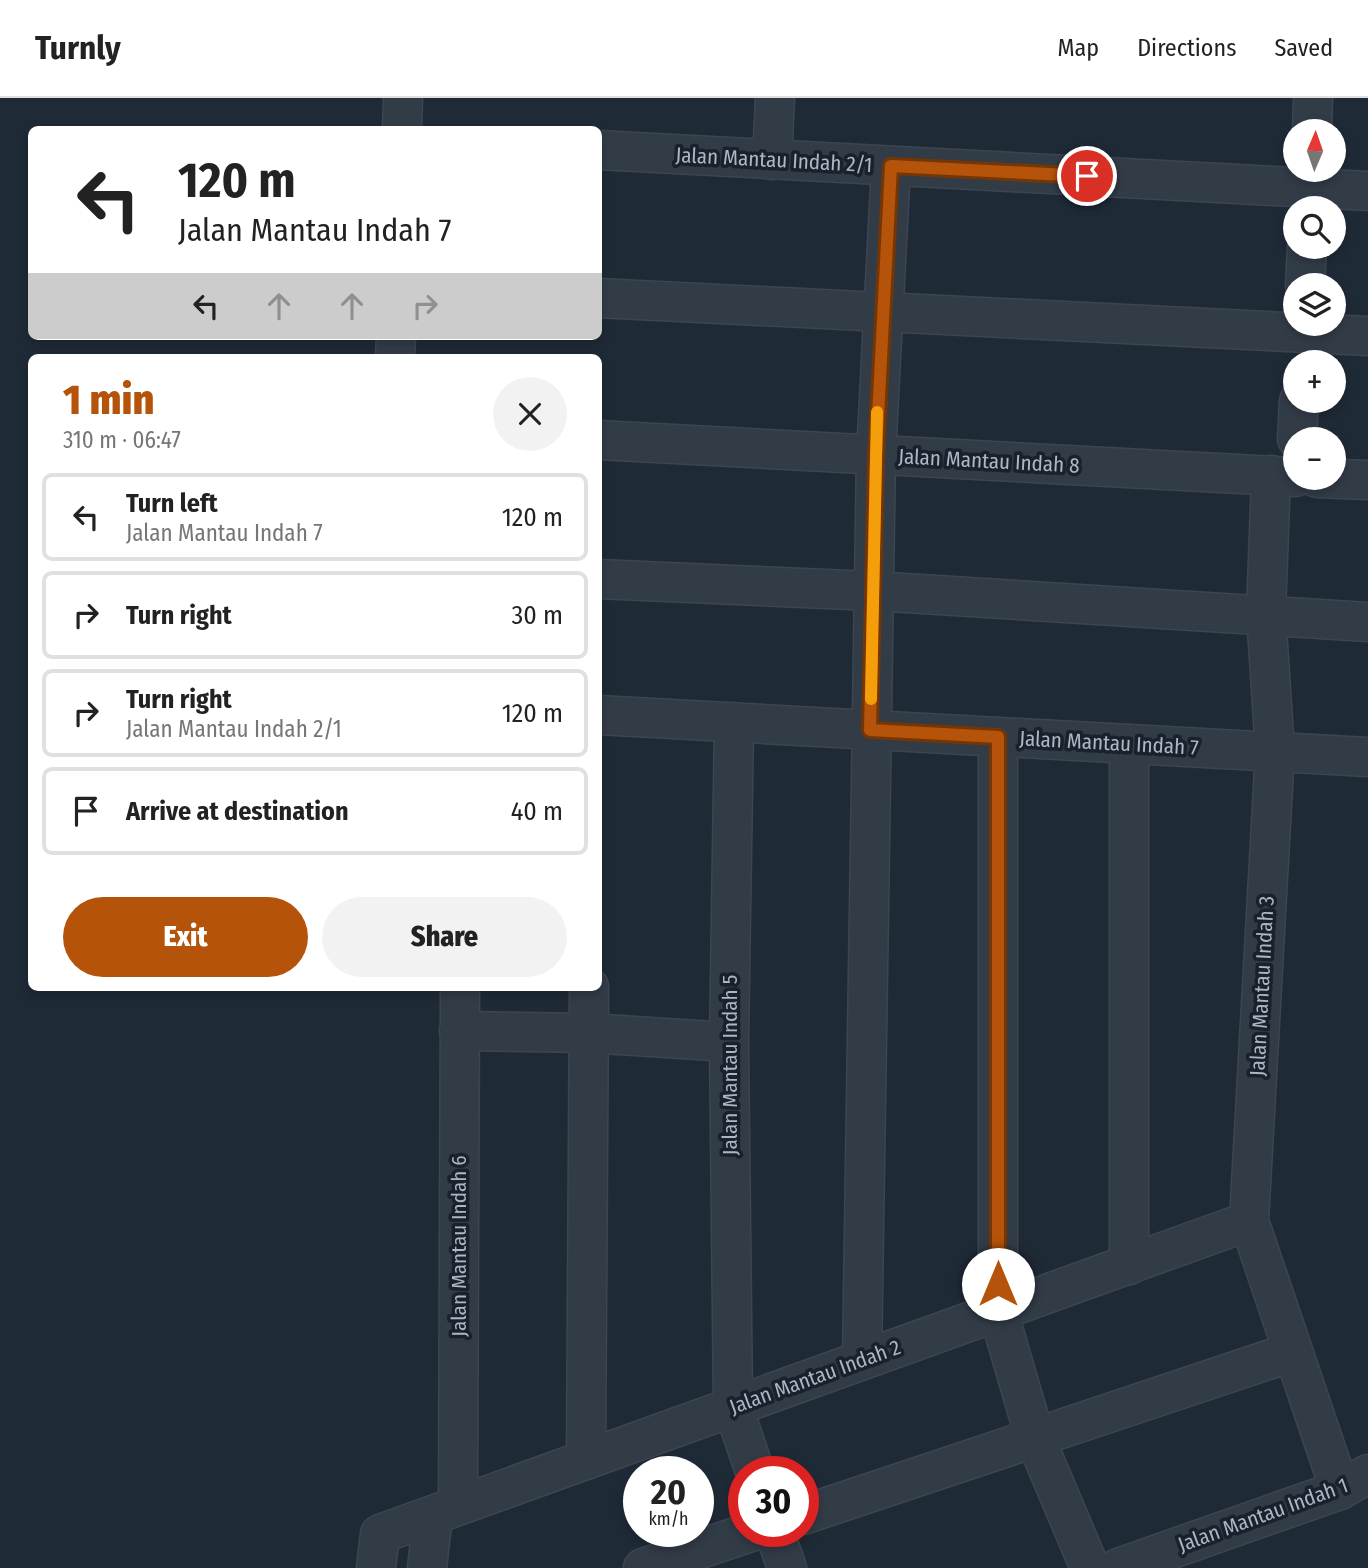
<!DOCTYPE html>
<html lang="en">
<head>
<meta charset="utf-8">
<style>
  body { margin:0; font-family:"Fira Sans Condensed",sans-serif; background:#f2f2f2; color:#222; height:100vh; display:flex; flex-direction:column; font-size:26px; white-space:nowrap }
  * { box-sizing:border-box; margin:0 }
  p { font-size:23px; color:#767676 }
  .icon { flex:none; width:38px; height:38px; fill:none; stroke:currentColor; stroke-width:2; stroke-linecap:round; stroke-linejoin:round }
  .map { position:relative; flex:1; overflow:hidden }
  .details { position:absolute; left:28px; top:256px; width:574px; height:637px; display:flex; flex-direction:column; background:#fff; border-radius:10px; box-shadow:0 4px 10px #0003 }
  .details>* { flex:none }
  .hud { position:absolute; left:28px; top:28px; width:574px; height:214px; border-radius:10px; box-shadow:0 4px 10px #0003; background:#fff; color:#222; overflow:hidden }
  .needle { width:46px; rotate:2deg }
  .controls { position:absolute; left:1283px; top:21px; display:grid; gap:14px }
  .controls a { display:grid; place-items:center; width:63px; height:63px; border-radius:50%; background:#fff; box-shadow:0 4px 10px #0003; font-size:35px }
  .speed { position:absolute; left:623px; top:1358px; display:flex; gap:14px; font-size:35px; font-weight:700; text-align:center }
  .speed>* { display:grid; place-content:center; width:91px; height:91px; border-radius:50%; background:#fff; box-shadow:0 4px 10px #0003; line-height:1 }
  .speed small { font-size:18px; font-weight:400 }
  .speed .limit { border:10px solid #d22; background:#fff; color:#111 }
  .pin { position:absolute; display:grid; place-items:center; width:60px; height:60px; color:#fff; margin:-30px; border:4px solid #fff; border-radius:50%; box-shadow:0 2px 7px #0007 }
  .me { position:absolute; width:77px; margin:-38px; rotate:0deg; stroke-linejoin:round; filter:drop-shadow(0 0 5px #0008) }
  .turn { display:flex; align-items:center; gap:24px; height:147px; padding:0 35px; font-size:32px }
  .turn .icon { width:91px; height:91px; stroke-width:2.5 }
  .turn b { display:block; font-size:49px; line-height:60px }
  .lanes { display:flex; align-items:center; height:66px; padding:0 35px; background:#0003; justify-content:center; gap:35px; direction:ltr }
  .lanes .off { opacity:.35 }
  .round { display:grid; place-items:center; flex:none; width:74px; height:74px; border-radius:37px; background:#f2f2f2 }
  .head { display:flex; align-items:center; justify-content:space-between; height:119px; padding:0 35px }
  h1 { font-size:42px; font-weight:800; line-height:52px; color:#b45309 }
  .button { display:flex; gap:14px; margin-top:auto; padding:14px 35px }
  .button a { flex:1; height:80px; border-radius:42px; background:#b45309; color:#fff; font-size:28px; font-weight:800; line-height:80px; text-align:center }
  .button a+a { background:#f2f2f2; color:#222 }
  ul { padding:0; list-style:none }
  li { display:flex; align-items:center; gap:21px; height:88px; margin:0 14px 10px; padding:0 21px; border:4px solid #e0e0e0; border-radius:10px }
  li div { flex:1 }
  li b { display:block; font-size:26px }
  li em { font-style:normal }
  header { display:flex; align-items:center; gap:42px; box-sizing:border-box; height:98px; padding:0 35px; background:#fff; border-bottom:2px solid #e0e0e0 }
  header strong { font-size:33px }
  nav { display:flex; gap:38px; margin-inline-start:auto; font-size:24px }
  .map>svg:first-child { display:block }
</style>
</head>
<body>
<header>
<strong>Turnly</strong>
<nav><a>Map</a><a>Directions</a><a>Saved</a></nav>
</header>
<div class="map">
<svg width="1368" height="1470" viewBox="0 0 1368 1470">
  <rect width="100%" height="100%" fill="#1f2a37"/>
  <g fill="none" stroke-linecap="round" stroke-linejoin="round">
    <g stroke="#3c4551" stroke-width="41">
      <g id="minor">
        <polyline points="402,32 403,0"/>
        <polyline points="1312,33 1313,0"/>
        <polyline points="598,52 1368,93"/>
        <polyline points="772,62 775,0"/>
        <polyline points="1305,187 1307,149"/>
        <polyline points="598,200 1368,238"/>
        <polyline points="395,259 396,238"/>
        <polyline points="1297,341 1299,303"/>
        <polyline points="598,342 1295,379"/>
        <polyline points="1271,377 1266,516 1275,653 1249,1123 1340,1392"/>
        <polyline points="1317,380 1368,382"/>
        <polyline points="598,481 873,493 1368,524"/>
        <polyline points="598,617 1368,659"/>
        <polyline points="734,624 729,944 733,1309 755,1374"/>
        <polyline points="998,639 998,1213 1035,1340 1090,1470"/>
        <polyline points="459,933 588,935 729,944"/>
        <polyline points="1129,1167 1129,646"/>
        <polyline points="862,1262 876,357 891,68"/>
        <polyline points="586,1362 589,889"/>
        <polyline points="458,1407 460,889"/>
        <polyline points="803,1417 1292,1254"/>
        <polyline points="774,1433 787,1470"/>
        <polyline points="376,1470 380,1436 1249,1123"/>
        <polyline points="427,1470 433,1417"/>
        <polyline points="643,1470 754,1433"/>
        <polyline points="1118,1470 1340,1392 1368,1376"/>
      </g>
    </g>
    <use href="#minor" stroke="#323c47" stroke-width="38"/>
  </g>
  <g fill="none" stroke-linecap="round" stroke-linejoin="round">
    <g stroke="#753606" stroke-width="18">
      <polyline id="route" points="998,1186 998,639 870,632 876,357 891,68 1087,78"/>
    </g>
    <use href="#route" stroke="#b45309" stroke-width="12"/>
    <polyline stroke="#f59e0b" stroke-width="12" points="871,601 877,314"/>
  </g>
  <g text-anchor="middle" stroke-width="7" stroke-linejoin="round" paint-order="stroke">
    <g font-size="21" fill="#acb6c5" stroke="#18212c">
      <text transform="translate(774 62) rotate(3)" y="7">Jalan Mantau Indah 2/1</text>
      <text transform="translate(989 363) rotate(3)" y="7">Jalan Mantau Indah 8</text>
      <text transform="translate(1109 645) rotate(3)" y="7">Jalan Mantau Indah 7</text>
      <text transform="translate(1262 888) rotate(-87)" y="7">Jalan Mantau Indah 3</text>
      <text transform="translate(730 967) rotate(-90)" y="7">Jalan Mantau Indah 5</text>
      <text transform="translate(459 1148) rotate(-90)" y="7">Jalan Mantau Indah 6</text>
      <text transform="translate(815 1279) rotate(-20)" y="7">Jalan Mantau Indah 2</text>
      <text transform="translate(1263 1417) rotate(-20)" y="7">Jalan Mantau Indah 1</text>
    </g>
  </g>
</svg>
<div class="controls">
<a><svg class="needle" viewBox="-14 -14 28 28"><path d="M0-13l5 13h-10z" fill="#e53935"/><path d="M0 13l5-13h-10z" fill="#767676"/></svg></a>
<a><svg class="icon" aria-label="search" viewBox="0 0 24 24"><circle cx="10" cy="10" r="6"/><path d="M15 15l6 6"/></svg></a>
<a><svg class="icon" aria-label="layers" viewBox="0 0 24 24"><path d="M12 4l9 5-9 5-9-5zM3 14l9 5 9-5"/></svg></a>
<a>+</a>
<a>−</a>
</div>
<div class="speed"><div>20<small>km/h</small></div><div class="limit">30</div></div>
<div class="pin" style="left:1087px;top:78px;background:#d93025"><svg class="icon" aria-label="arrive" viewBox="0 0 24 24"><path d="M6 21V4h12l-3 4 3 4H6"/></svg></div>
<svg class="me" style="left:998px;top:1186px" viewBox="-20 -20 40 40"><circle r="19" fill="#fff"/><path d="M0-13L10 11 0 6-10 11z" fill="#b45309"/></svg>
<div class="hud">
<div class="turn"><svg class="icon" aria-label="left" viewBox="0 0 24 24"><path d="M17 20v-9H6M10 6l-5 5 5 5"/></svg><div><b>120 m</b>Jalan Mantau Indah 7</div></div>
<div class="lanes"><svg class="icon" aria-label="left" viewBox="0 0 24 24"><path d="M17 20v-9H6M10 6l-5 5 5 5"/></svg><svg class="icon off" aria-label="ahead" viewBox="0 0 24 24"><path d="M12 20V5M6 11l6-6 6 6"/></svg><svg class="icon off" aria-label="ahead" viewBox="0 0 24 24"><path d="M12 20V5M6 11l6-6 6 6"/></svg><svg class="icon off" aria-label="right" viewBox="0 0 24 24"><path d="M7 20v-9h11M14 6l5 5-5 5"/></svg></div>
</div>
<section class="details">
<div class="head"><div><h1>1 min</h1><p>310 m · 06:47</p></div><a class="round"><svg class="icon" aria-label="close" viewBox="0 0 24 24"><path d="M6 6l12 12M18 6L6 18"/></svg></a></div>
<ul>
<li><svg class="icon" aria-label="left" viewBox="0 0 24 24"><path d="M17 20v-9H6M10 6l-5 5 5 5"/></svg><div><b>Turn left</b><p>Jalan Mantau Indah 7</p></div><em>120 m</em></li>
<li><svg class="icon" aria-label="right" viewBox="0 0 24 24"><path d="M7 20v-9h11M14 6l5 5-5 5"/></svg><div><b>Turn right</b></div><em>30 m</em></li>
<li><svg class="icon" aria-label="right" viewBox="0 0 24 24"><path d="M7 20v-9h11M14 6l5 5-5 5"/></svg><div><b>Turn right</b><p>Jalan Mantau Indah 2/1</p></div><em>120 m</em></li>
<li><svg class="icon" aria-label="arrive" viewBox="0 0 24 24"><path d="M6 21V4h12l-3 4 3 4H6"/></svg><div><b>Arrive at destination</b></div><em>40 m</em></li>
</ul>
<div class="button"><a>Exit</a><a>Share</a></div>
</section>
</div>
</body>
</html>
